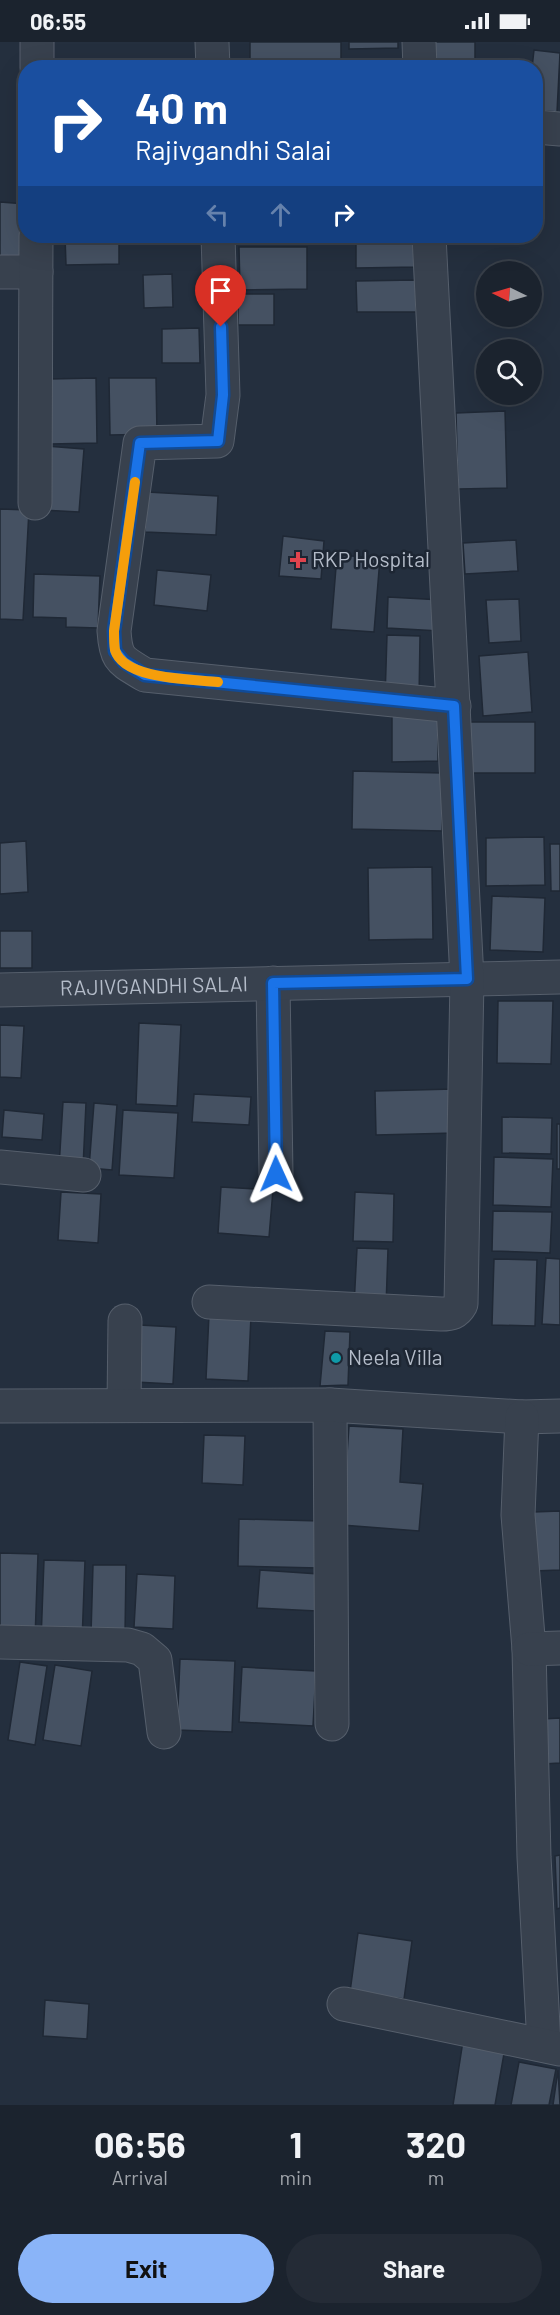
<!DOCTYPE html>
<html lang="en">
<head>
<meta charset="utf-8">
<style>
  body { margin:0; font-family:Barlow,sans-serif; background:#242b36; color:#f1f3f6; height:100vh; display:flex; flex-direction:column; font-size:22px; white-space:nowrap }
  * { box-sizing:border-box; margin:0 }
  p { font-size:20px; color:#a0a4aa }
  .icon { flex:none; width:33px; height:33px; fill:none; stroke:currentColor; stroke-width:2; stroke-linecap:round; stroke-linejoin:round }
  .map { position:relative; height:2063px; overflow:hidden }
  .side { display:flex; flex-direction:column; background:#1b232e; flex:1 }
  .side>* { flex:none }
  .hud { position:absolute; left:18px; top:18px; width:525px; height:183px; border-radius:24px; box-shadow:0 6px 24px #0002,0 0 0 2px #39404a; background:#1a4fa0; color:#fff; overflow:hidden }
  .needle { width:39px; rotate:275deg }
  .controls { position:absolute; left:476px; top:219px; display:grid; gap:12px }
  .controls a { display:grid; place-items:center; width:66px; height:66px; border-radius:50%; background:#1b232e; box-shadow:0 6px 24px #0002,0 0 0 2px #39404a; font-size:30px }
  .pin { position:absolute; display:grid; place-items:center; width:51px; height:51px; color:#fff; margin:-62px -26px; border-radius:50% 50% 50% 0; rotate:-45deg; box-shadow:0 0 6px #0007 }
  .pin .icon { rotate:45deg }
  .me { position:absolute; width:66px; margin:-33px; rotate:359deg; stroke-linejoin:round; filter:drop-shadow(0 0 4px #0008) }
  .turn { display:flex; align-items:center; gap:21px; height:126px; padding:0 18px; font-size:27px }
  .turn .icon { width:78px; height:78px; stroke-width:2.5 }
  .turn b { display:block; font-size:42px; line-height:51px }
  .lanes { display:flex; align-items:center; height:57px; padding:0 18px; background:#0003; justify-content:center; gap:30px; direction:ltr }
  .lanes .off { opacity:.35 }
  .eta { display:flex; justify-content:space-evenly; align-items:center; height:102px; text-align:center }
  .eta b { font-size:36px; font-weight:700; line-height:42px }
  .primary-button { display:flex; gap:12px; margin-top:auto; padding:12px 18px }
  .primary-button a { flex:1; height:69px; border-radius:36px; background:#8ab4f8; color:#111; font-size:24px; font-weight:700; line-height:69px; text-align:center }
  .primary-button a+a { background:#242b36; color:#f1f3f6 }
  .status { display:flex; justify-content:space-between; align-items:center; height:42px; padding:0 30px; background:#1b232e; direction:ltr }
  .status svg { height:16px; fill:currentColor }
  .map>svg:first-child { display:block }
</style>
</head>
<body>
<div class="status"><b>06:55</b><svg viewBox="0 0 49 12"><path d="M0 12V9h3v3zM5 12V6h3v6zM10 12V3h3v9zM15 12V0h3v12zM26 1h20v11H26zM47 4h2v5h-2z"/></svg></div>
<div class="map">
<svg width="560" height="2063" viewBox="0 0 560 2063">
  <rect width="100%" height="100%" fill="#242f3e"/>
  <g fill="#455162" stroke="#1f2835" stroke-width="1.5">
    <polygon points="250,0 341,0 341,20 250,21"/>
    <polygon points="349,0 398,0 398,6 349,7"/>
    <polygon points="425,0 475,0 475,17 425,18"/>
    <polygon points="534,8 560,11 557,70 536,68 536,26 532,26"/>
    <rect x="354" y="17" width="47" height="9"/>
    <polygon points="272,21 272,26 241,26 241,22"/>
    <polygon points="0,160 26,162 25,215 0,214"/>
    <polygon points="65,194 119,194 119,222 66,223"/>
    <polygon points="356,194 417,194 417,225 356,226"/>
    <polygon points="239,205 307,205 307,247 240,248"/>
    <polygon points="172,232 173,265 144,266 143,233"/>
    <polygon points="416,238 416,270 357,270 356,239"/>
    <rect x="238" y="252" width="36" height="31"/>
    <polygon points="199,286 200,321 162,321 162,287"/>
    <polygon points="96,336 97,401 50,402 49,337"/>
    <polygon points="109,336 156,336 157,392 110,393"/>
    <polygon points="505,369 507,446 458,447 456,371"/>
    <polygon points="46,404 84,407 79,470 42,468"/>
    <polygon points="147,450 218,454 216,493 145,490"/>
    <polygon points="0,467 29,468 23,578 0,577"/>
    <polygon points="283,494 324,499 321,537 279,534"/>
    <polygon points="516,498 518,529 465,532 463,501"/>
    <polygon points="337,513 380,516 374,590 331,587"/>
    <polygon points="157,528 211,533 207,569 154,563"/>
    <polygon points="34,532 100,534 98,586 66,585 66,576 33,575"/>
    <polygon points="388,555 442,558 440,589 387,586"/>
    <polygon points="519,557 521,599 489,601 486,558"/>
    <polygon points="387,593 420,594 419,658 385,657"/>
    <polygon points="528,610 532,670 483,674 479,614"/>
    <polygon points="392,673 438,673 438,719 392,720"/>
    <polygon points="470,680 535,680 535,731 469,731"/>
    <polygon points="353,729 443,731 442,789 352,787"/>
    <polygon points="544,795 545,843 486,844 486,796"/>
    <polygon points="26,799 28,850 0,852 0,801"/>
    <polygon points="550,802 560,802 560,849 551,849"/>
    <polygon points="432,825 433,897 369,898 368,826"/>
    <polygon points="492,854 545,856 543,910 490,908"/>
    <rect x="0" y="889" width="32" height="37"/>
    <polygon points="498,959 553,959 551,1022 497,1021"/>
    <polygon points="139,981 181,983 177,1064 136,1062"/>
    <polygon points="0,983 24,984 21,1036 0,1035"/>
    <polygon points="454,1047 455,1091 376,1093 375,1049"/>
    <polygon points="194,1052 251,1055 249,1083 192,1080"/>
    <polygon points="63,1060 86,1061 83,1126 59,1125"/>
    <polygon points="94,1061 117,1063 112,1128 89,1126"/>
    <polygon points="4,1068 44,1072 42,1098 2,1095"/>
    <polygon points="123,1068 178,1071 174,1136 119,1133"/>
    <polygon points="502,1075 552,1076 551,1112 502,1111"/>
    <rect x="557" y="1082" width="3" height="45"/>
    <polygon points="494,1115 553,1117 551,1165 493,1163"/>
    <polygon points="221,1145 273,1148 269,1195 218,1191"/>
    <polygon points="61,1150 101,1152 98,1201 58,1198"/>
    <polygon points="355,1150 394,1152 393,1200 353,1199"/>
    <polygon points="493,1169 552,1170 550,1211 492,1209"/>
    <polygon points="357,1206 388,1207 386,1265 354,1264"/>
    <polygon points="546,1216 560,1217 560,1283 542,1282"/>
    <polygon points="494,1217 537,1218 535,1284 492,1283"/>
    <polygon points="209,1272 251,1274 248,1339 206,1337"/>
    <polygon points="139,1283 176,1285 173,1342 135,1340"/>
    <polygon points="325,1289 350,1290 348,1343 320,1344"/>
    <polygon points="349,1384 403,1387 400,1440 423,1442 419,1489 342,1483"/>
    <polygon points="204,1393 245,1394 243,1443 202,1441"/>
    <polygon points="560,1469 560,1528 533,1529 533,1470"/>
    <polygon points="239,1477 321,1479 319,1526 238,1524"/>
    <polygon points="0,1511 38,1512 35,1597 0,1595"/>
    <polygon points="44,1518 85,1519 82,1600 41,1599"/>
    <polygon points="93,1523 126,1523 125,1593 91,1592"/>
    <polygon points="260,1528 319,1532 317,1569 257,1566"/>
    <polygon points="137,1532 175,1534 173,1587 134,1585"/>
    <polygon points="180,1617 235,1619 232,1690 177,1688"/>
    <polygon points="20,1620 47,1624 35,1703 8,1698"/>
    <polygon points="55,1623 92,1629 81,1704 43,1698"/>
    <polygon points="242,1625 316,1629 313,1684 239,1680"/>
    <polygon points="560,1676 560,1721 543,1722 542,1677"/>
    <polygon points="560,1813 560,1866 557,1867 555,1814"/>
    <polygon points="358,1891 412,1899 404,1957 350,1950"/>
    <polygon points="45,1958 89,1962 87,1997 43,1994"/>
    <polygon points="463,1999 505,2006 495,2063 453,2063"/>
    <polygon points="519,2020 556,2027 549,2063 511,2063"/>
    <polygon points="558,2028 560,2063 553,2063"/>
  </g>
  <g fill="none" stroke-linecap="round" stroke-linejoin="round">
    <g stroke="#565f6c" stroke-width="35">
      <g id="street">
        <polyline points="212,0 213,26"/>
        <polyline points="419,0 420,26"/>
        <polyline points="37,26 37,0"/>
        <polyline points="536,85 560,87"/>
        <path d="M 218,194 L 223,353 L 217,399 L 140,401 L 114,589 C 116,619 121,618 145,633 L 454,664"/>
        <polyline points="0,230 36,230"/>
        <polyline points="35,461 36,194"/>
        <polyline points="273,941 276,1132"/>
        <path id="s1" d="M 0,948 L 560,935"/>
        <polyline points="0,1125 84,1133"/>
        <path d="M 209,1260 L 441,1272 C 451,1272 456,1271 461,1262 L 467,937 L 429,194"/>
        <polyline points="124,1363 125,1279"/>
        <polyline points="330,1363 332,1682"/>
        <polyline points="0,1364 330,1363 522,1375 560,1374"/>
        <polyline points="522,1375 518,1473 529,1607 534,1815 544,2003"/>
        <polyline points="0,1600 128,1603 142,1607 155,1618 164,1690"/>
        <polyline points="529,1607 560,1606"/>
        <polyline points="344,1962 560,2007"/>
      </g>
    </g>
    <use href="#street" stroke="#38414e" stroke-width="33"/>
  </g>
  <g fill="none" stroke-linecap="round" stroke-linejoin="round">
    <g stroke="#114b97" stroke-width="15">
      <polyline id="route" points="221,285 223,353 218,399 140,401 114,589 115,609 124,620 145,633 454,664 467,937 273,941 276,1132"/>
    </g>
    <use href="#route" stroke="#1a73e8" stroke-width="10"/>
    <path stroke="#f59e0b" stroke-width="10" d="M 135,440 L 114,589 C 114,595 114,602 115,608 C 124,638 192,637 218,640"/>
  </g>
  <path fill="#e0444e" stroke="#1d2633" stroke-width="2" d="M295 509h6v6h6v6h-6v6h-6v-6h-6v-6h6z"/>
  <circle fill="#0f9aa8" stroke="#1d2633" stroke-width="2" cx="336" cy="1316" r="6"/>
  <g text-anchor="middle" stroke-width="5" stroke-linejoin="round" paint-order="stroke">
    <g font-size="21" fill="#b4bcc9" stroke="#1d2633" text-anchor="start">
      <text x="312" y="525">RKP Hospital</text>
      <text x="348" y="1323">Neela Villa</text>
    </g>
    <g font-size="21" fill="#b4bcc9" stroke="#1d2633">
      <text dy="7" stroke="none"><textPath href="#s1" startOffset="154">RAJIVGANDHI SALAI</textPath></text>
    </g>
  </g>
</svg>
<div class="controls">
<a><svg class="needle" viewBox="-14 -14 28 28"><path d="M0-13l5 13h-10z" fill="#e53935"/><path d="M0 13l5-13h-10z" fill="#a0a4aa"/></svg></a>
<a><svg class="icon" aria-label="search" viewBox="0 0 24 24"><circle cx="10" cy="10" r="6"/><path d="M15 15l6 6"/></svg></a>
</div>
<div class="pin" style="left:221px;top:285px;background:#d93025"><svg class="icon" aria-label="arrive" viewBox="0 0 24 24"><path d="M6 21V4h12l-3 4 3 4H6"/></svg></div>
<svg class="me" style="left:276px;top:1132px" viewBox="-20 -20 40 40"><path d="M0-17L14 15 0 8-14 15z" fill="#1a73e8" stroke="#fff" stroke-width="4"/></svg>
<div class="hud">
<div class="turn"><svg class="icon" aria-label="right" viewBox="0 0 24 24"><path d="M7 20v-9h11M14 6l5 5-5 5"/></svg><div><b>40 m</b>Rajivgandhi Salai</div></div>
<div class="lanes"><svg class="icon off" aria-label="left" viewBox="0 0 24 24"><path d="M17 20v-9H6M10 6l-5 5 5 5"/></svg><svg class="icon off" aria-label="ahead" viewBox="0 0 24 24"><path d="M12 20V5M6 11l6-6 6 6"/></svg><svg class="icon" aria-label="right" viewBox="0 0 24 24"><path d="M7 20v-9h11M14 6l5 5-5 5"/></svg></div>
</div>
</div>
<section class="side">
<div class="eta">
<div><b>06:56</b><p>Arrival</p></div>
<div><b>1</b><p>min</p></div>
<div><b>320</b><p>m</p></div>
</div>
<div class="primary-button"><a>Exit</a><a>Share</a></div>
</section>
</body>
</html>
